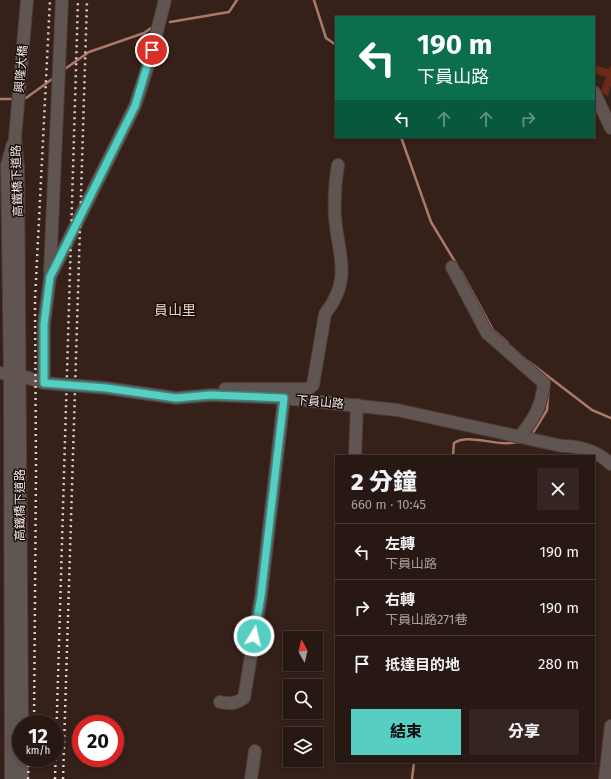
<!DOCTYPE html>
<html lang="zh-TW">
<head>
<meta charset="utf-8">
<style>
  body { margin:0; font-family:"Fira Sans","Noto Sans TC",sans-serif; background:#342522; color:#f1f3f6; height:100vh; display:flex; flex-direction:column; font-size:15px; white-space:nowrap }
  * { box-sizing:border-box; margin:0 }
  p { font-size:13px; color:#a5a0a0 }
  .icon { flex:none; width:22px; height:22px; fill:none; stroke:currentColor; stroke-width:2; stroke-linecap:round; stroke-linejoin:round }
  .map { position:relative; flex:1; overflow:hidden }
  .panel { position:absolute; left:335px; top:455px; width:260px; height:308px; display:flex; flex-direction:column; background:#281814; border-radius:0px; box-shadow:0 2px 6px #0003,0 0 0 1px #443734 }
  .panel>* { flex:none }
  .hud { position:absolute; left:335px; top:16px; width:260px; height:122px; border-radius:0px; box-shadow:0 2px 6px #0003,0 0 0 1px #443734; background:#0b6e4f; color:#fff; overflow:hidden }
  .needle { width:26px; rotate:352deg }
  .fabs { position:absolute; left:283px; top:631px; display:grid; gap:8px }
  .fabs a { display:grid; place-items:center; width:40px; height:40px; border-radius:0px; background:#281814; box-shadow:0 2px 6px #0003,0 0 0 1px #443734; font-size:20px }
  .speed { position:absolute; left:12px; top:715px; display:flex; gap:8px; font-size:20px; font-weight:700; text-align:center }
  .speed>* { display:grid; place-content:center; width:52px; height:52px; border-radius:50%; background:#281814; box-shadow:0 2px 6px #0003,0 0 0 1px #443734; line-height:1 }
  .speed small { font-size:10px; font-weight:400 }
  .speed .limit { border:6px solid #d22; background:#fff; color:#111 }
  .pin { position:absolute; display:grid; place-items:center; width:34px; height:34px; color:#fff; margin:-17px; border:2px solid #fff; border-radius:50%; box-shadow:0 1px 4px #0007 }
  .me { position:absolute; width:44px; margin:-22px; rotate:9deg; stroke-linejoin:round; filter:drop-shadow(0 0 3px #0008) }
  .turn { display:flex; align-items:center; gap:14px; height:84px; padding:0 16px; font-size:18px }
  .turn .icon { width:52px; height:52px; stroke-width:2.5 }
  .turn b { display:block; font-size:28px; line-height:34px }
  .lanes { display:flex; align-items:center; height:38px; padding:0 16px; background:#0003; justify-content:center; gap:20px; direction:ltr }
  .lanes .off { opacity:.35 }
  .round { display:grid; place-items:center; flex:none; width:42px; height:42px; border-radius:0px; background:#342522 }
  .head { display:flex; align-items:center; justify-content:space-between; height:68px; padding:0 16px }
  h1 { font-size:24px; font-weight:800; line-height:30px }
  .primary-button { display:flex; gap:8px; margin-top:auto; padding:8px 16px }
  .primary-button a { flex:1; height:46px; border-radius:0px; background:#57cec2; color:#111; font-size:16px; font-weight:800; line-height:46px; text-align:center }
  .primary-button a+a { background:#342522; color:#f1f3f6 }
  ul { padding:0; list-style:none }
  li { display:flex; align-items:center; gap:12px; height:56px; padding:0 16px; border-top:1px solid #443734 }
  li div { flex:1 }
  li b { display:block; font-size:15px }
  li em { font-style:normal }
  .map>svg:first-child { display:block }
</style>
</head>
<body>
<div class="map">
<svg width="611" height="779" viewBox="0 0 611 779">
  <rect width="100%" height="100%" fill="#36201a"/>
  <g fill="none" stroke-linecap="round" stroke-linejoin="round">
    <g stroke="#ab786a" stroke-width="2.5">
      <polyline points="314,0 326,38 336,45"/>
      <polyline points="170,22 229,12 237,0"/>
      <polyline points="62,71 89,52 144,33 154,26"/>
      <polyline points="21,98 26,98 55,77"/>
      <polyline points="0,99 14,99"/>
      <polyline points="401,137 431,222 457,265"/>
      <polyline points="461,271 493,330 508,343"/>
      <polyline points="528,361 592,410 611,418"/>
      <polyline points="531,436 547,410 549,385"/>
      <path d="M 453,456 L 454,443 C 469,432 500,449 520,441"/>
      <polyline points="412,779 414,762"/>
    </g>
  </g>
  <polygon fill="#6a2a19" points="594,65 608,69 611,66 611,86 608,96 603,94 601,90 606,77 594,73"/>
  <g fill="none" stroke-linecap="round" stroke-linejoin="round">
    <g stroke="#513c36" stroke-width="14">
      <g id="minor">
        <polyline points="594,92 611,128"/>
        <path d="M 452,267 L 487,333 L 544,383 C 542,405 534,420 519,437"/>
        <polyline points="50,272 62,0"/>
        <path d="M 0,373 L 19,375 L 44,383 L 106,388 L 176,398 L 211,395 L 284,398 L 397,410 L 562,446 C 581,446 597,451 611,464"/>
        <polyline points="44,383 44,324 50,277 135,106 149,63 165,0"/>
        <path d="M 225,389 L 308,389 L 313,385 L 325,314 C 353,278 338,256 335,217 C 334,199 335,182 338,165"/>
        <polyline points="355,456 357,405"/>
        <path d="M 220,702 C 230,704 235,704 244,698 L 261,596 L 284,398"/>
        <polyline points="22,724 18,167 15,138 27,0"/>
        <polyline points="22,758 22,779"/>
        <polyline points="11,779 10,374 7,165 13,144"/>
        <polyline points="251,779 255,751"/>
        <polyline points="605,779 611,726"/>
      </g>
    </g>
    <use href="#minor" stroke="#615552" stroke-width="12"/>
    <g stroke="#dfcfca" stroke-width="2.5" stroke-dasharray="2 4" stroke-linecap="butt">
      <polyline points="34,724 36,470 35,300 50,0"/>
      <polyline points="28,779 29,758"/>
      <polyline points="55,779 78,0"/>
      <polyline points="63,779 87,0"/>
    </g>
  </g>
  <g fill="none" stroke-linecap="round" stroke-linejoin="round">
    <g stroke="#39867e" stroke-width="10">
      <polyline id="route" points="152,50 135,106 50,277 44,324 44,383 106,388 176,398 210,395 284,398 261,596 254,636"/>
    </g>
    <use href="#route" stroke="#57cec2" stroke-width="7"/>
  </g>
  <g text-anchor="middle" stroke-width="3" stroke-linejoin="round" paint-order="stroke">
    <g font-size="12" fill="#f8e8e4" stroke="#170d0a">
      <text transform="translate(21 69) rotate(-85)" y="4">興隆大橋</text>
      <text transform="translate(17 181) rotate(-92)" y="4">高鐵橋下道路</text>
      <text transform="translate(320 402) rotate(5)" y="4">下員山路</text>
      <text transform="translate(20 505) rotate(-90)" y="4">高鐵橋下道路</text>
    </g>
    <g font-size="14" fill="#edcec5" stroke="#170d0a">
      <text x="175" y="315">員山里</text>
    </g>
  </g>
</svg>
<div class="fabs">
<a><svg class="needle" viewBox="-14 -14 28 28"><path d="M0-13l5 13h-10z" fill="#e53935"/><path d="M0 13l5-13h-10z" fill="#a5a0a0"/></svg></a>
<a><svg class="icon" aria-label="search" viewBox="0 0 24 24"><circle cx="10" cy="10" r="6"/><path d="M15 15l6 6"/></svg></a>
<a><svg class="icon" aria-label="layers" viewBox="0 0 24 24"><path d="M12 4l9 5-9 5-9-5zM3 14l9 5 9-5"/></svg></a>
</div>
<div class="speed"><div>12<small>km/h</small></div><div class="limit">20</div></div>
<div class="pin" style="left:152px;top:50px;background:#d93025"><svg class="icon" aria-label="arrive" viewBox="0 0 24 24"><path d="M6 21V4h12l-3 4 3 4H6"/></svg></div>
<svg class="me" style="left:254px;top:636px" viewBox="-20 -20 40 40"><circle r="17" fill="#57cec2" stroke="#fff" stroke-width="3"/><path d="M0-11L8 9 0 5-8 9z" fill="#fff"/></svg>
<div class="hud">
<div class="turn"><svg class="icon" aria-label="left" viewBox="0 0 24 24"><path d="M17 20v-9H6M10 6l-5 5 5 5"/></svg><div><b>190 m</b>下員山路</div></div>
<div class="lanes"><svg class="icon" aria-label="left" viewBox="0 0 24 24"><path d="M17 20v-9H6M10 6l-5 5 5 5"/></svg><svg class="icon off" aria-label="ahead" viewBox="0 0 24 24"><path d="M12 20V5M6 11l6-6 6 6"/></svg><svg class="icon off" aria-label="ahead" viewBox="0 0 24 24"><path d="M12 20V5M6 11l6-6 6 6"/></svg><svg class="icon off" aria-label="right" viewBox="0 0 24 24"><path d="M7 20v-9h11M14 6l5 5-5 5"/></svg></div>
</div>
<section class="panel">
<div class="head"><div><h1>2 分鐘</h1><p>660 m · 10:45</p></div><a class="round"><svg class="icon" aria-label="close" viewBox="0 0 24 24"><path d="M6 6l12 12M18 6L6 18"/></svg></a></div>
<ul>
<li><svg class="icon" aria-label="left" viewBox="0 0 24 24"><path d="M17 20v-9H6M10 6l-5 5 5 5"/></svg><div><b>左轉</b><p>下員山路</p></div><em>190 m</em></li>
<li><svg class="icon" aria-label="right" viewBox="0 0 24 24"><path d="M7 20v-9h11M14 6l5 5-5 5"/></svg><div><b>右轉</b><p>下員山路271巷</p></div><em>190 m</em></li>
<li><svg class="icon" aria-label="arrive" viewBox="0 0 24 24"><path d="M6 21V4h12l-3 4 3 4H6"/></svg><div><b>抵達目的地</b></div><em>280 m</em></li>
</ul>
<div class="primary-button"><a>結束</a><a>分享</a></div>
</section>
</div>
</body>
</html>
